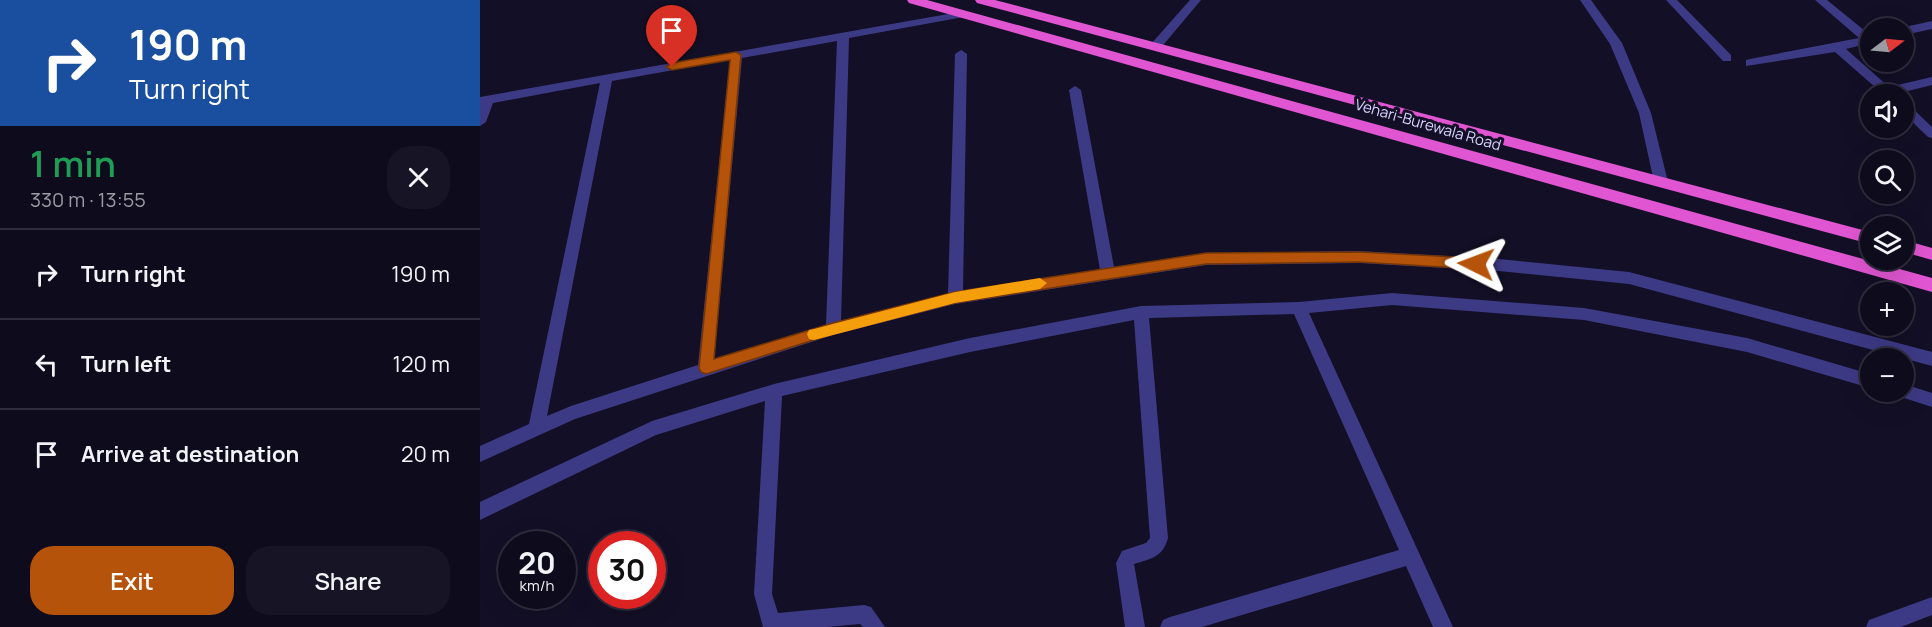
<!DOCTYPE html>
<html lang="en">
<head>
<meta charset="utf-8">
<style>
  body { margin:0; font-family:Manrope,sans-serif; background:#171425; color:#f1f3f6; height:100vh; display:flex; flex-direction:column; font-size:22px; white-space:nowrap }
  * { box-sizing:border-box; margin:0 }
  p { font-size:20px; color:#9b9ba3 }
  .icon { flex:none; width:33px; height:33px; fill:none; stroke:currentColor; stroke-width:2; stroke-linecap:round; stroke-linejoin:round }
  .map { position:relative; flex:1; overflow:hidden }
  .sheet { display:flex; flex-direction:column; background:#0e0b1c; width:480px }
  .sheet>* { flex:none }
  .top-card { background:#1a4fa0; color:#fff; overflow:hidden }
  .needle { width:39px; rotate:74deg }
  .tools { position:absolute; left:1380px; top:18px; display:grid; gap:12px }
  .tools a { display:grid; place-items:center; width:54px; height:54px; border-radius:50%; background:#0e0b1c; box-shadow:0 6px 24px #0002,0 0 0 2px #2e2b3b; font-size:30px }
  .speed { position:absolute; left:18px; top:531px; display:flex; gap:12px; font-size:30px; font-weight:700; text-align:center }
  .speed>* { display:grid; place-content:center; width:78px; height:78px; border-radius:50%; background:#0e0b1c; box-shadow:0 6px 24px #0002,0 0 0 2px #2e2b3b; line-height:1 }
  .speed small { font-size:15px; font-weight:400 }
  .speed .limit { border:9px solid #d22; background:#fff; color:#111 }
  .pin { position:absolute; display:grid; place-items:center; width:51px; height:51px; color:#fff; margin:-62px -26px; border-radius:50% 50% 50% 0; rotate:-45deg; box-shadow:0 0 6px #0007 }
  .pin .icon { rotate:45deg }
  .me { position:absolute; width:66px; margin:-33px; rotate:273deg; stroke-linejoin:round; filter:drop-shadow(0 0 4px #0008) }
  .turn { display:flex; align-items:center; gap:21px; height:126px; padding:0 30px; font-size:27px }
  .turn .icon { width:78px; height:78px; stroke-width:2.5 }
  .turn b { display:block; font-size:42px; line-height:51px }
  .round { display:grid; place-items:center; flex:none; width:63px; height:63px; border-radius:24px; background:#171425 }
  .head { display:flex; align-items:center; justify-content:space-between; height:102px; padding:0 30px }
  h1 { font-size:36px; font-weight:600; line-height:45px; color:#1e9e55 }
  .cta { display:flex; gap:12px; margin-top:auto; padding:12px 30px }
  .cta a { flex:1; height:69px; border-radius:24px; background:#b45309; color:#fff; font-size:24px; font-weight:600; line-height:69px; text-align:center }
  .cta a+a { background:#171425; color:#f1f3f6 }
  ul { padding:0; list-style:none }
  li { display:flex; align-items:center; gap:18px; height:90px; padding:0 30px; border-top:2px solid #2e2b3b }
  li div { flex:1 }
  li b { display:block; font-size:22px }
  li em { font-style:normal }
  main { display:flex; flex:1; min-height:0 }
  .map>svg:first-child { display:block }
</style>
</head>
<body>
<main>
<section class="sheet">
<div class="top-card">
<div class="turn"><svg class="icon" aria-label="right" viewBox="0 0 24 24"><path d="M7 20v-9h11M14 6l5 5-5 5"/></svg><div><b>190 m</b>Turn right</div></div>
</div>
<div class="head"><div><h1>1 min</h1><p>330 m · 13:55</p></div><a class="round"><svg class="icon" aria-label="close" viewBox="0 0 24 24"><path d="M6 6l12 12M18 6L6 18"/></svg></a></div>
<ul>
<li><svg class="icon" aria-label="right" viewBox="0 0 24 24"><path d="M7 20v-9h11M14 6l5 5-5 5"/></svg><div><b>Turn right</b></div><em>190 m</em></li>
<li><svg class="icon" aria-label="left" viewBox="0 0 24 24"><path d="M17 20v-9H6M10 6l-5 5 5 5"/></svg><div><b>Turn left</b></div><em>120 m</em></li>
<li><svg class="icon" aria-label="arrive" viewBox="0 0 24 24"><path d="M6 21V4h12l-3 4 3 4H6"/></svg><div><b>Arrive at destination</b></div><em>20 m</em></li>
</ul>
<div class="cta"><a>Exit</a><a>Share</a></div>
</section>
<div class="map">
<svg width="1452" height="627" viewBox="0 0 1452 627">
  <rect width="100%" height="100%" fill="#130f26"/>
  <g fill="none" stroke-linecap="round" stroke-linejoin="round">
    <g fill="#3d3a85" fill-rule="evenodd">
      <polygon points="710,0 721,0 679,50 671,50 671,44"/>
      <polygon points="1100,0 1111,0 1142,43 1171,113 1188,182 1186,185 1176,185 1174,182 1159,113 1130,44"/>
      <polygon points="1186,0 1197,0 1251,55 1251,61 1243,61"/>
      <polygon points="1335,0 1347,0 1390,35 1390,43 1366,49 1409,87 1452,77 1452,85 1416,94 1403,94 1355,52 1266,66 1266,60 1270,59 1379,38"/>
      <path d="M 485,11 L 491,14 L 489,16 L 369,38 L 361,321 L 468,294 L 475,54 L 481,50 L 487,54 L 483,291 L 620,270 L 589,90 L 595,86 L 601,90 L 634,267 L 726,253 L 879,251 L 1019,259 L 1149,272 L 1452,352 L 1452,366 L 1149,284 L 1019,271 L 879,263 L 726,265 L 475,304 L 353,335 L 95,419 L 0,462 L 0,446 L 49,424 L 120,83 L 13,103 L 6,122 L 0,126 L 0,97 ZM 357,41 L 346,325 L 234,360 L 262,58 ZM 250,60 L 218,365 L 91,406 L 67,416 L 132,81 Z"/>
      <polygon points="1452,21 1452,29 1424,35 1424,28 1420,28"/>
      <polygon points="1424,103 1428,104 1452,127 1452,138 1448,137 1424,114"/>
      <path d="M 912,293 L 1104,308 L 1267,338 L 1390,374 L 1390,388 L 1267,352 L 1104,320 L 912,305 L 829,313 L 973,627 L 953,627 L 926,566 L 722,627 L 680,627 L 683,620 L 690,617 L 919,550 L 814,314 L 669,318 L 688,538 C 683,557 671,559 654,564 L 665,627 L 645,627 L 636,563 L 642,551 L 666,543 L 670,538 L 654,320 L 490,352 L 302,396 L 292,594 L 298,613 L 384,605 L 391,607 L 405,627 L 383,627 L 380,624 L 347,627 L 283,627 L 274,594 L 285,401 L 176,435 L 0,520 L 0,502 L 172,421 L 294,384 L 490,338 L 661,306 L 819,302 Z"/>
      <polygon points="1424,384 1452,393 1452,407 1418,396 1416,392 1424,392"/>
      <polygon points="1452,597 1452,615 1421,627 1386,627 1389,620"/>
    </g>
    <g fill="#e055d1" fill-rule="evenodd">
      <polygon points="427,0 447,0 1452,278 1452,292 429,3"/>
      <polygon points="495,0 515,0 1390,232 1390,244 497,3"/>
      <polygon points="1424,240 1452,248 1452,260 1424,252"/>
    </g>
  </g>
  <polygon fill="#b45309" stroke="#753606" stroke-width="1.5" points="256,52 261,55 234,359 353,323 475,292 726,253 879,252 996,258 1002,264 996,269 879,262 726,264 475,303 353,334 226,374 221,372 219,368 250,60 192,70 186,67 192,63"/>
  <polygon fill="#f59e0b" points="560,278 567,283 560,289 475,303 334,340 329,339 327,334 329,330 334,329 475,292"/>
  <g text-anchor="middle" stroke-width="6" stroke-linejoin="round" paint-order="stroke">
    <g font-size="15" fill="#d9d4ff" stroke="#130f26">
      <text transform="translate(948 125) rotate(16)" y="5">Vehari-Burewala Road</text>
    </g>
  </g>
</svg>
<div class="tools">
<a><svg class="needle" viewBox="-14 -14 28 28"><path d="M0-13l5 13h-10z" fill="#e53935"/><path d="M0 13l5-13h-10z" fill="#9b9ba3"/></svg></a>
<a><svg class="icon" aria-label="sound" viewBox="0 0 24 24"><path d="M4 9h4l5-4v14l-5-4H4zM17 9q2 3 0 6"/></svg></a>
<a><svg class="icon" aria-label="search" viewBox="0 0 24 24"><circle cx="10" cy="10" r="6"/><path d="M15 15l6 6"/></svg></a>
<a><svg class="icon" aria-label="layers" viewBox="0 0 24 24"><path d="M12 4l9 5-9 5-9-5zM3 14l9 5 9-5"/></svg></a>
<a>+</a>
<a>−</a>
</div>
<div class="speed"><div>20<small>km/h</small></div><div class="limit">30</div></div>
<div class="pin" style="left:192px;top:67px;background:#d93025"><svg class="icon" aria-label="arrive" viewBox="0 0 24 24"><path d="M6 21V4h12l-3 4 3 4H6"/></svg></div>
<svg class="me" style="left:996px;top:264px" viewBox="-20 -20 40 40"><path d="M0-17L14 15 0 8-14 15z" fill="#b45309" stroke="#fff" stroke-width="4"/></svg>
</div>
</main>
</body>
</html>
